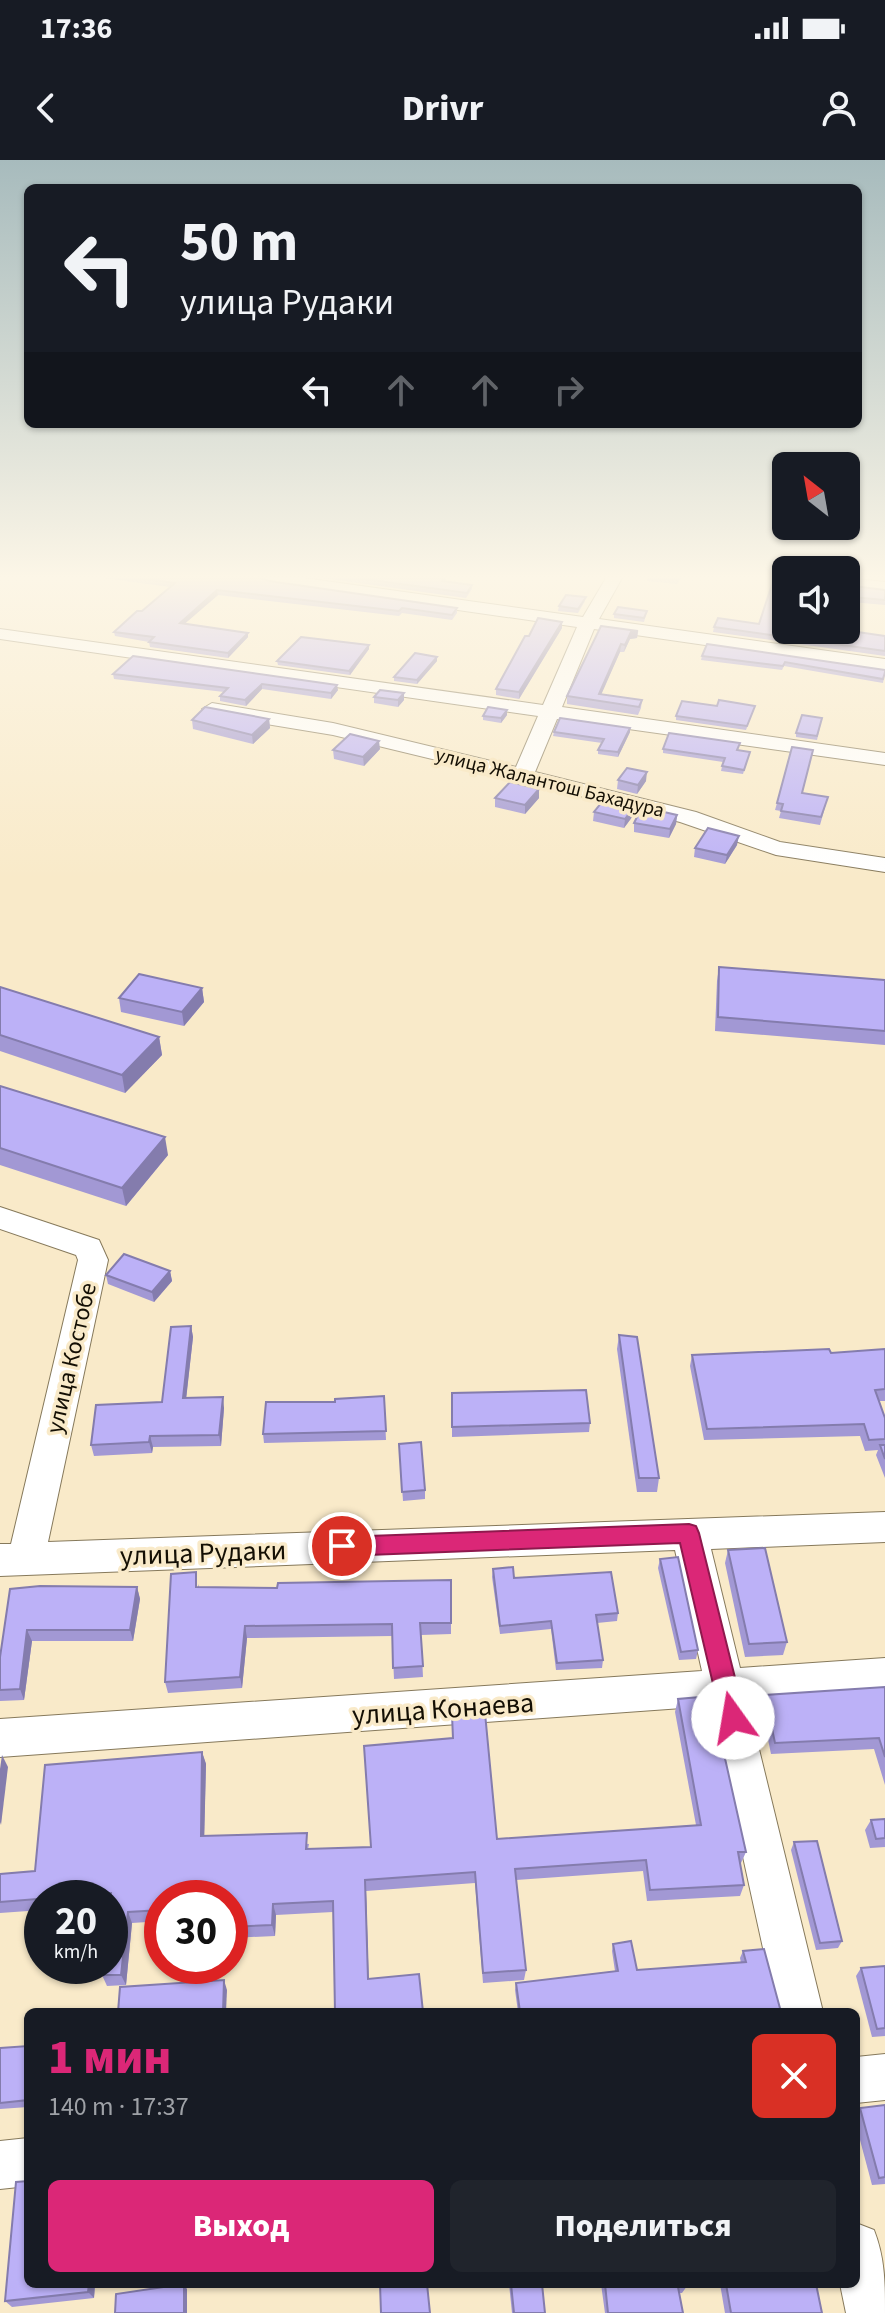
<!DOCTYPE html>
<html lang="ru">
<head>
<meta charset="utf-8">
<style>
  body { margin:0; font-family:"Source Sans 3",sans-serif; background:#20242c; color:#f1f3f6; height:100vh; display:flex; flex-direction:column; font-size:30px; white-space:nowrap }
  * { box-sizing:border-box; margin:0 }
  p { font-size:26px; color:#9ea1a6 }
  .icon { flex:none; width:44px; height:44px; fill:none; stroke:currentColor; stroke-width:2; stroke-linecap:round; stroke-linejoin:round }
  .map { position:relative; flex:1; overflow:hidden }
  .sheet { position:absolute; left:24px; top:1848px; width:836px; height:280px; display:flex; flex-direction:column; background:#171b24; border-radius:12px; box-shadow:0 2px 6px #0004 }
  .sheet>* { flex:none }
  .guide { position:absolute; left:24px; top:24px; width:838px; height:244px; border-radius:12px; box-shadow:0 2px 6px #0004; background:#171b24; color:#f1f3f6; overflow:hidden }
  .needle { width:52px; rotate:329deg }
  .fabs { position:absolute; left:772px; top:292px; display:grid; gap:16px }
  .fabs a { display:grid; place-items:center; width:88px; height:88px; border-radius:12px; background:#171b24; box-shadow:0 2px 6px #0004; font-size:40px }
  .speed { position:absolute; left:24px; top:1720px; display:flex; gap:16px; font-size:40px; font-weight:700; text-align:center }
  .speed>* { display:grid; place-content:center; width:104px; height:104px; border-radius:50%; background:#171b24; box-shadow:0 2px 6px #0004; line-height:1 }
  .speed small { font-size:20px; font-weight:400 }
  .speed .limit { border:12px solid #d22; background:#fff; color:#111 }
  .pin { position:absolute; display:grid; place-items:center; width:68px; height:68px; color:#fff; margin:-34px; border:4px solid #fff; border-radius:50%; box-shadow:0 2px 8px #0007 }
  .me { position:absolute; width:88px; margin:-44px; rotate:347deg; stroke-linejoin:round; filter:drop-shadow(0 0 6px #0008) }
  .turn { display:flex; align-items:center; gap:28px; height:168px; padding:0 24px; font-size:36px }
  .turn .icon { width:104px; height:104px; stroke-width:2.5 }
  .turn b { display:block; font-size:56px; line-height:68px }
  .lanes { display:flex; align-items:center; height:76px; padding:0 24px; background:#0003; justify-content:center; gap:40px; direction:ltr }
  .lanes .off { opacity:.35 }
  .round { display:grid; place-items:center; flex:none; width:84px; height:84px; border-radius:12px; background:#20242c }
  .overview { display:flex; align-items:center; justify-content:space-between; height:136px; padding:0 24px }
  h1 { font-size:48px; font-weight:800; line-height:60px; color:#db2777 }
  .cta { display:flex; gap:16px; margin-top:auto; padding:16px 24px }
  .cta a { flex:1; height:92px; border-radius:12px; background:#db2777; color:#fff; font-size:32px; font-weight:800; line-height:92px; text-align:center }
  .cta a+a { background:#20242c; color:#f1f3f6 }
  .status { display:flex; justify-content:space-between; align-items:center; height:56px; padding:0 40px; background:#171b24; direction:ltr }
  .status svg { height:22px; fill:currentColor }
  header { display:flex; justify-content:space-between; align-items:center; height:104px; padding:0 24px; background:#171b24; font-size:36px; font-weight:800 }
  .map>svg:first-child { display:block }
</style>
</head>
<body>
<div class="status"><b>17:36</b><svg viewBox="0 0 49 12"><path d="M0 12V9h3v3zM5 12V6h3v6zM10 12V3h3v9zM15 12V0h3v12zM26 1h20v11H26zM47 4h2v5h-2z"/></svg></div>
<header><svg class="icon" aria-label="back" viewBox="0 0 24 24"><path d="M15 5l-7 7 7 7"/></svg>Drivr<svg class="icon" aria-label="person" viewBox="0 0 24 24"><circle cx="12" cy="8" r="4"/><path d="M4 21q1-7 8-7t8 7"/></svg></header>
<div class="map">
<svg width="885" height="2153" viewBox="0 0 885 2153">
  <rect width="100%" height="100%" fill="#f9eac9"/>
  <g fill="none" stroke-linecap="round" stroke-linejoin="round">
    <g stroke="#86795b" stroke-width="2">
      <g id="minor">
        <polygon points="261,418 304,418 583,457 606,418 622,418 599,459 885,499 885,511 594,469 562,547 885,593 885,605 557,559 535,612 696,652 780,682 885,698 885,712 776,695 680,662 519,620 333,575 212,555 202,549 212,543 333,563 516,607 538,556 0,479 0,469 543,545 577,467 270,423"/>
        <polygon points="846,418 885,422 885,432 846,427"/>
        <polygon points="0,1047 99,1080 108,1100 48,1382 885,1352 885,1382 711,1389 740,1508 885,1498 885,1534 748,1544 823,1852 777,1852 710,1546 0,1597 0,1559 702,1511 675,1390 0,1416 0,1384 11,1384 78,1100 76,1095 0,1069"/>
        <polygon points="885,1894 885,1940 856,1943 856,1897"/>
        <polygon points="28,1978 28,2026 0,2029 0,1981"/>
        <path d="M 856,2063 L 874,2070 C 885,2098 885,2123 885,2153 L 846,2153 L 840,2124 L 856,2124 Z"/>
      </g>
    </g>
    <use href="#minor" fill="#fff" fill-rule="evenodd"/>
  </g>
  <g fill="#a298d4">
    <polygon points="103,418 262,418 269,421 457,448 457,453 452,460 402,453 399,456 218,435 185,463 248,477 228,498 150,487 149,482 115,476 114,472 142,451 170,427"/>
    <polygon points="323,418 446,418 446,422 472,425 472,429 466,438"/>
    <polygon points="647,418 681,418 677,424 647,421"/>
    <polygon points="846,425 885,430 885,445 851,442"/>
    <polygon points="585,441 578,453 558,451 559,446"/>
    <polygon points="647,451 644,462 614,458 614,454"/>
    <polygon points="759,464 844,471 885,476 885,496 713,472 714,467"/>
    <polygon points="601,466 638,471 637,478 630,479 624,492 620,492 601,534 642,540 641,548 638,555 567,544 567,536"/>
    <polygon points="562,468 519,539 496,535 496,529 529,476"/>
    <polygon points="369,485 369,489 350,515 278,505 277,501"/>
    <polygon points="133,496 338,530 331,539 262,529 246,546 220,541 220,536 224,532 114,519 113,514"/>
    <polygon points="702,496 885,510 883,523 784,506 782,510 701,500"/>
    <polygon points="437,497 437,501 417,524 394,521 394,517"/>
    <polygon points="404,533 404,540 398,547 374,543 374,537"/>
    <polygon points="755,546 746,570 676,560 676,556"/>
    <polygon points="507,550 507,555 501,563 483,560 483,556"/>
    <polygon points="822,558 817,580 796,577 796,573"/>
    <polygon points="269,559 270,568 253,584 193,569 192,560"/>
    <polygon points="630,568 630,572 618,597 598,594 598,590 602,583 553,576 554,572"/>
    <polygon points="380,589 364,606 334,599 333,590"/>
    <polygon points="663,589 738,590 750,592 743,614 721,611 723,602 663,593"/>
    <polygon points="618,620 646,621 637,634 617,629"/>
    <polygon points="539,629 539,638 525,654 495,647 495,638"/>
    <polygon points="803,633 826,644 820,665 779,658 781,651 775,650 777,643"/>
    <polygon points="594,652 635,653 624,668 593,661"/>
    <polygon points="677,655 676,664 669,678 634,672 634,663"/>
    <polygon points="737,685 725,704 694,697 695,688"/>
    <polygon points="719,807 885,820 885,885 715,871 717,821"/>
    <polygon points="0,827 159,877 162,895 125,933 0,891"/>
    <polygon points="202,828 204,842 184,866 121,852 119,838"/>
    <polygon points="0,926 168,995 126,1046 0,1005"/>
    <polygon points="170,1111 172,1121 154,1142 108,1124 106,1115"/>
    <polygon points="191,1166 193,1177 186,1238 224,1248 221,1286 153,1287 152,1293 94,1296 91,1285 162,1242"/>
    <polygon points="619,1175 659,1318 657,1332 637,1332 617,1189"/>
    <polygon points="885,1189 885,1241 879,1241 885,1258 885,1318 876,1295 878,1290 865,1291 860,1276 704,1280 690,1206 692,1195 831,1193"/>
    <polygon points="452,1233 590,1263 589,1272 452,1277"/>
    <polygon points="384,1236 386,1280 264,1283 263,1274 335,1242"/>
    <polygon points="399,1284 425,1330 425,1339 403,1341"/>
    <polygon points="728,1390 787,1482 783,1495 745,1497 725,1403"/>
    <polygon points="660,1399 698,1490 696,1499 679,1500 658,1408"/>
    <polygon points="493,1409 618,1453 617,1461 597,1463 603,1500 602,1508 556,1510 551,1469 500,1474 492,1417"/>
    <polygon points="451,1420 451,1474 421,1475 423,1517 394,1519 392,1476 247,1478 242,1528 168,1533 165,1522 199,1424 199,1427 277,1428"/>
    <polygon points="137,1427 140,1439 133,1481 32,1481 24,1540 0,1541 0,1497 10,1429"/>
    <polygon points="885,1527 885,1625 874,1589 771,1594 761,1546 765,1535"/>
    <polygon points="678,1539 746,1692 741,1703 740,1703 744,1725 740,1736 647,1741 643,1711 516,1720 526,1810 524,1820 483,1823 475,1723 366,1731 368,1819 335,1852 333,1752 276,1755 275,1776 230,1778 230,1738 162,1738 162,1761 132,1763 126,1825 107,1826 102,1815 110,1738 42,1738 42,1750 0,1753 0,1714 35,1711 202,1592 206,1604 204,1676 309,1684 308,1689 371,1687 452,1578 452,1555 497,1679 696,1665 675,1552"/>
    <polygon points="885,1659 885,1687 870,1688 865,1670 871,1660"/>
    <polygon points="794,1682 842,1781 838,1788 816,1790 791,1690"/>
    <polygon points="613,1784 637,1810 741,1803 740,1798 743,1791 781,1852 518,1852 515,1830 516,1823 615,1811 612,1791"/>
    <polygon points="885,1806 885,1876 872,1877 856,1816 861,1808"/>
    <polygon points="28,1886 28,1947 0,1949 0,1888"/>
    <polygon points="885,1945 885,2024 872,2025 856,1965 856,1953 860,1948"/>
    <polygon points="95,2124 94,2138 12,2147 5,2141"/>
    <polygon points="263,2124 330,2124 265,2128"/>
    <polygon points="509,2124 542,2124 545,2153 512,2153"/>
    <polygon points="601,2124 687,2124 687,2126 682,2133 679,2133 683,2153 605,2153"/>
    <polygon points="720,2124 816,2124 822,2153 725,2153"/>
  </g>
  <g fill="#847cad">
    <polygon points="217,430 218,435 181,467 180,463"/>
    <polygon points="562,462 562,468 519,539 519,532"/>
    <polygon points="638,471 637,478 630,479 624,492 625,485 631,472"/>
    <polygon points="248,473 248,477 228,498 228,493"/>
    <polygon points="621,484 620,492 598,542 599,534"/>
    <polygon points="369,485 369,489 350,515 349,511"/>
    <polygon points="437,497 437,501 417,524 417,520"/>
    <polygon points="262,524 262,529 246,546 245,540"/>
    <polygon points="337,525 338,530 331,539 331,533"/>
    <polygon points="404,533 404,540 398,547 398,540"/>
    <polygon points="507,550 507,555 501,563 501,558"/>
    <polygon points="269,559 270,568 253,584 252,575"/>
    <polygon points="630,568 630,572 618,597 618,592"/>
    <polygon points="379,581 380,589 364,606 363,597"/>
    <polygon points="647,612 646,621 637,634 638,625"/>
    <polygon points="539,629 539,638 525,654 525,645"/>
    <polygon points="636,644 635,653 624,668 625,659"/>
    <polygon points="677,655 676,664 669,678 670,669"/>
    <polygon points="739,676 737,685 725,704 727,695"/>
    <polygon points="202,828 204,842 184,866 182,852"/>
    <polygon points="159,877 162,895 125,933 122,915"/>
    <polygon points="165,977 168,995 126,1046 122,1028"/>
    <polygon points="170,1111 172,1121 154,1142 152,1132"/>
    <polygon points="191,1166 193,1177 185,1249 183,1238"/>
    <polygon points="223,1237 224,1248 221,1286 219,1275"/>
    <polygon points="150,1276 153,1287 152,1293 149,1282"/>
    <polygon points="137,1427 140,1439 133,1481 130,1470"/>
    <polygon points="245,1466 247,1478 242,1528 240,1517"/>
    <polygon points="27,1470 32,1481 24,1540 20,1529"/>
    <polygon points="202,1592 206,1604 204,1688 201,1676"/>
    <polygon points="2,1595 8,1607 1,1665 0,1662 0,1609"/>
    <polygon points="365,1720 366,1731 369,1830 368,1819"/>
    <polygon points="273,1744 276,1755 275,1776 272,1765"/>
    <polygon points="128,1752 132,1763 126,1825 121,1815"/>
    <polygon points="224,1820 227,1830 226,1852 223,1852"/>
    <polygon points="89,2124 95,2124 94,2138 88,2132"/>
    <polygon points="184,2124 187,2129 187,2153 184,2153"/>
  </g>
  <g fill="#bcb1f7" stroke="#847cad" stroke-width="2">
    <polygon points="138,418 262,418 269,421 457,448 452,455 402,448 399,451 217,430 180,463 248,473 228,493 149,482 154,477 114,472 137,451 142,451 175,423"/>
    <polygon points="357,418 445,418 442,421 472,425 467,433"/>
    <polygon points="774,418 786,419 786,470 844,470 885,476 885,491 714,467 718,458 759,464"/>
    <polygon points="846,425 885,430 885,440 852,437 846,462"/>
    <polygon points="566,435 586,437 578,449 559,446"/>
    <polygon points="618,447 647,451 644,458 614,454"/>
    <polygon points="538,458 562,462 519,532 496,529 525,476 529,476"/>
    <polygon points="601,466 638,471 631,472 625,485 621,484 599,534 642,540 639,547 567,536"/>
    <polygon points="301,477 369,485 349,511 277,501"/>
    <polygon points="707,484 885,510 885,512 883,519 785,502 783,506 702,496"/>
    <polygon points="415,493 437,497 417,520 394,517"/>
    <polygon points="133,496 337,525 331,533 262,524 245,540 220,536 228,528 113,514"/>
    <polygon points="380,530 404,533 398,540 374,537"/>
    <polygon points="719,540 755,546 747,566 676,556 682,541 717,546"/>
    <polygon points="205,547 269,559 252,575 192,560"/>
    <polygon points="488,547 507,550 501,558 483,556"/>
    <polygon points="802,555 822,558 817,576 796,573"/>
    <polygon points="560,558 630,568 618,592 598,590 604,579 554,572"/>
    <polygon points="669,573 740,583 737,590 750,592 744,610 722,606 725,598 663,589"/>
    <polygon points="350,574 379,581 363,597 333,590"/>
    <polygon points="792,587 813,590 802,633 828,637 821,657 781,651 783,644 777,643"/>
    <polygon points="627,608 647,612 638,625 618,620"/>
    <polygon points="510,622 539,629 525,645 495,638"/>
    <polygon points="606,637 636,644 625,659 594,652"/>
    <polygon points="642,647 677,655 670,669 634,663"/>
    <polygon points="708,668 739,676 727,695 695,688"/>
    <polygon points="719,807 885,820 885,871 718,857"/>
    <polygon points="139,814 202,828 182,852 119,838"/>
    <polygon points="0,827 159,877 122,915 0,875"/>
    <polygon points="0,926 165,977 122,1028 0,988"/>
    <polygon points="124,1094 170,1111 152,1132 106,1115"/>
    <polygon points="191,1166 183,1238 223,1237 219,1275 150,1276 149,1282 91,1285 96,1245 162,1242 171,1167"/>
    <polygon points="619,1175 637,1177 659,1318 639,1318"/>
    <polygon points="829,1189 831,1193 885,1189 885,1229 875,1230 885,1258 885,1279 869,1280 864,1264 707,1269 692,1195"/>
    <polygon points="586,1230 590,1263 452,1267 452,1233"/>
    <polygon points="384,1236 386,1271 263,1274 266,1242 335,1242 335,1239"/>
    <polygon points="421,1282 425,1330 402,1332 399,1284"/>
    <polygon points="880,1285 885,1285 885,1299"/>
    <polygon points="765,1388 787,1482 749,1484 728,1390"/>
    <polygon points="678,1397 698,1490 681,1492 660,1399"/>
    <polygon points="513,1407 514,1418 611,1412 618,1453 596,1455 603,1500 557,1503 551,1461 500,1466 493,1409"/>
    <polygon points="196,1412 196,1427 277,1428 278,1423 451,1420 451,1463 420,1463 423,1506 393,1508 392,1464 245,1466 240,1517 165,1522 171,1414"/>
    <polygon points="40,1426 137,1427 130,1470 27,1470 20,1529 0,1530 0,1497 10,1429"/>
    <polygon points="885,1527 885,1597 879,1578 775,1583 765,1535"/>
    <polygon points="711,1536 746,1692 738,1692 744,1725 650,1730 646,1700 515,1709 526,1810 483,1813 475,1712 365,1720 368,1819 419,1814 423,1852 335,1852 333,1741 273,1744 272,1765 230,1767 230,1738 162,1738 162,1750 128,1752 121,1815 102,1815 103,1806 110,1806 111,1733 0,1742 0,1714 35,1711 45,1605 202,1592 201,1676 307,1673 306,1689 371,1687 364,1586 453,1578 452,1555 485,1553 497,1679 701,1665 678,1539"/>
    <polygon points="885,1659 885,1678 876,1679 871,1660"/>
    <polygon points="817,1681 842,1781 820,1783 794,1682"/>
    <polygon points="631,1781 637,1810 746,1802 743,1791 764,1789 781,1852 520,1852 516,1823 618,1811 613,1784"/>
    <polygon points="885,1806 885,1868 877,1869 861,1808"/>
    <polygon points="224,1820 223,1852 118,1852 120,1827"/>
    <polygon points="28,1886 28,1940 0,1943 0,1888"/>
    <polygon points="885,1945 885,2017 879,2018 860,1948"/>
    <polygon points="28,2021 28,2124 89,2124 88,2132 5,2141 16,2022"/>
    <polygon points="184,2124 184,2153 115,2153 116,2134"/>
    <polygon points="380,2124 427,2124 430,2153 381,2153"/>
    <polygon points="511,2124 542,2124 545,2153 514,2153"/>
    <polygon points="605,2124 687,2124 687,2126 678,2127 683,2153 608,2153"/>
    <polygon points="726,2124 816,2124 822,2153 731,2153"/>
  </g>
  <linearGradient id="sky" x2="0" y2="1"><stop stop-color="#a7bbbd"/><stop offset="0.58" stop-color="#fcf6e7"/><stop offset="1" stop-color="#fcf6e7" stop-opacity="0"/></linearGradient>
  <rect width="885" height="719" fill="url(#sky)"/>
  <polygon fill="#db2777" stroke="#8e194d" stroke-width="2" points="689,1364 696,1366 699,1373 745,1558 741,1566 733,1569 725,1566 721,1558 680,1383 342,1396 334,1393 331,1386 334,1380 342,1377"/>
  <g text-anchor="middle" stroke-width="7" stroke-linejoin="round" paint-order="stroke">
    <g font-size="20" fill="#140f04" stroke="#f9eac9">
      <text transform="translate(550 622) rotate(14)" y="7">улица Жалантош Бахадура</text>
    </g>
    <g font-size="24" fill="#140f04" stroke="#f9eac9">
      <text transform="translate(71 1198) rotate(-77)" y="8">улица Костобе</text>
    </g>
    <g font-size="28" fill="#140f04" stroke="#f9eac9">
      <text transform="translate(203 1392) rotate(-2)" y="10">улица Рудаки</text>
      <text transform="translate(443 1548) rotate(-4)" y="10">улица Конаева</text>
    </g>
  </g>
</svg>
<div class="fabs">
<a><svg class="needle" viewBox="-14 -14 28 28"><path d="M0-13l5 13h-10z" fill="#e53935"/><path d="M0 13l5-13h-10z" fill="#9ea1a6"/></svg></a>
<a><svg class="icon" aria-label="sound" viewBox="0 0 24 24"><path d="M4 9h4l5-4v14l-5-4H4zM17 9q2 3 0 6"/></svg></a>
</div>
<div class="speed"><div>20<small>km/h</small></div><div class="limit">30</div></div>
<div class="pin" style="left:342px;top:1386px;background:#d93025"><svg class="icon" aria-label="arrive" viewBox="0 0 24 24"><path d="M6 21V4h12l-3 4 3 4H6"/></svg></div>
<svg class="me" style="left:733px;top:1558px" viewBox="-20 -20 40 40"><circle r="19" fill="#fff"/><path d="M0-13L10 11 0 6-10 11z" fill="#db2777"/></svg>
<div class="guide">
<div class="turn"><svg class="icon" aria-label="left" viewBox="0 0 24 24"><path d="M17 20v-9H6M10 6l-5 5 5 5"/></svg><div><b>50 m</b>улица Рудаки</div></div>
<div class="lanes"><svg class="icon" aria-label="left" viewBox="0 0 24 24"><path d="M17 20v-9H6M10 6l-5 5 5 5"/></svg><svg class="icon off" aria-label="ahead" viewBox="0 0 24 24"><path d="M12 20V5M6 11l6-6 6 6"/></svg><svg class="icon off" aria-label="ahead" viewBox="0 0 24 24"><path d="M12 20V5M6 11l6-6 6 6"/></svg><svg class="icon off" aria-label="right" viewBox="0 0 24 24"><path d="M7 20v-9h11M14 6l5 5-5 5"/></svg></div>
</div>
<section class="sheet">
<div class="overview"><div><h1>1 мин</h1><p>140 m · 17:37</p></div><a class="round" style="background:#d93025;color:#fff"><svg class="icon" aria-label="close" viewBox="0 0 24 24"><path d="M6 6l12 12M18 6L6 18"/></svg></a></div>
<div class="cta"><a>Выход</a><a>Поделиться</a></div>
</section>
</div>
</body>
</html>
